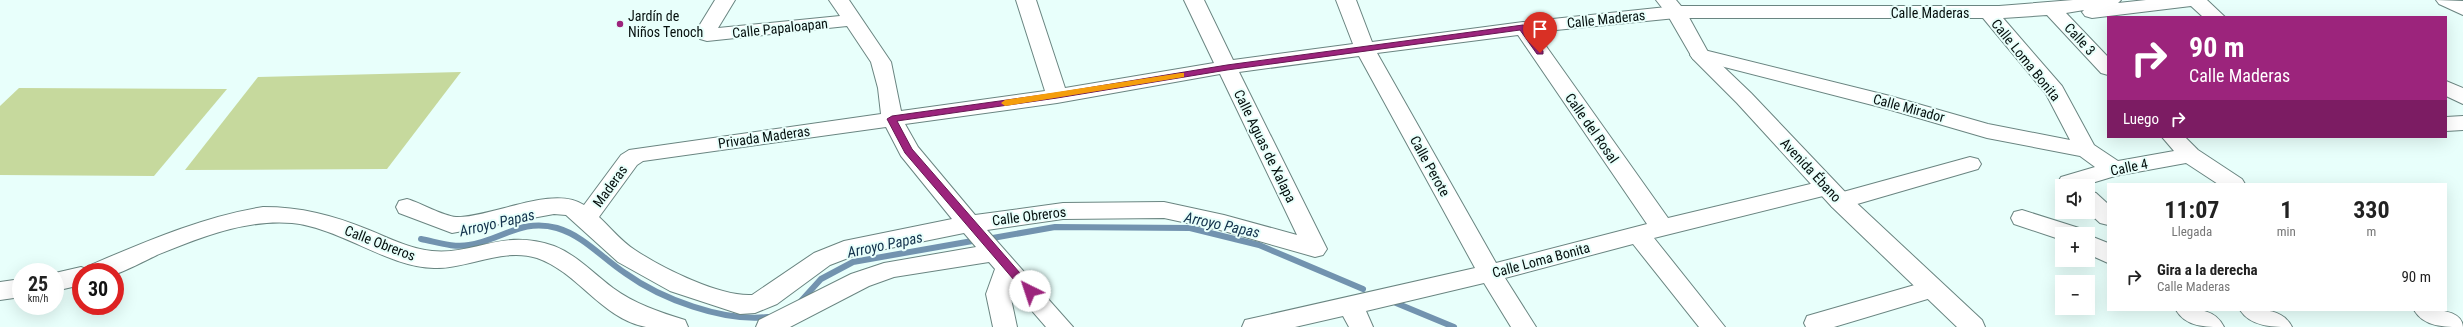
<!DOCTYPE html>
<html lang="es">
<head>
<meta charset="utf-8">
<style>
  body { margin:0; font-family:"Roboto Condensed",sans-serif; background:#f6f6f6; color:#222; height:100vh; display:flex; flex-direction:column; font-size:15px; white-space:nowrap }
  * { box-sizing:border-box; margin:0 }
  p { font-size:13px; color:#767676 }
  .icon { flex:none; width:22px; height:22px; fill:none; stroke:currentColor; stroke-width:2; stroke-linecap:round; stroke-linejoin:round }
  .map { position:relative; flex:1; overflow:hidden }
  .side { position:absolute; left:2107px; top:183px; width:340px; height:128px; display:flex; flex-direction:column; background:#fff; border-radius:0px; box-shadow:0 4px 16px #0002 }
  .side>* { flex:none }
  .hud { position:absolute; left:2107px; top:16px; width:340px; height:122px; border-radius:0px; box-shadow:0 4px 16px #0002; background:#9c247c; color:#fff; overflow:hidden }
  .controls { position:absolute; left:2055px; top:179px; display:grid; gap:8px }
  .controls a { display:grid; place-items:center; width:40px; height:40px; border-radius:0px; background:#fff; box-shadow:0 4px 16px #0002; font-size:20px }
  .speed { position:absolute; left:12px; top:263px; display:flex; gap:8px; font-size:20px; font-weight:700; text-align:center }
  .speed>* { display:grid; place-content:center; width:52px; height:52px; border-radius:50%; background:#fff; box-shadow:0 4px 16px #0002; line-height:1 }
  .speed small { font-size:10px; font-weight:400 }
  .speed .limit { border:6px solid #d22; background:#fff; color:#111 }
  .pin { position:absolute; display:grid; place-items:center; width:34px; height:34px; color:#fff; margin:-41px -17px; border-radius:50% 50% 50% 0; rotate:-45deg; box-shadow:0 0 4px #0007 }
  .pin .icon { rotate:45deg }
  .me { position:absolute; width:44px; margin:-22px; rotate:319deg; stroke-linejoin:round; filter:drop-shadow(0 0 3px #0008) }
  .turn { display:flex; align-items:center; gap:14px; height:84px; padding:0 16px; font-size:18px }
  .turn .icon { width:52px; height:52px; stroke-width:2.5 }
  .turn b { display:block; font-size:28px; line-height:34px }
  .then { display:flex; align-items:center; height:38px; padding:0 16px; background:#0003; gap:8px; font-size:15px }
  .eta { display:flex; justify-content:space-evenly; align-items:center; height:68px; text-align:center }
  .eta b { font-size:24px; font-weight:700; line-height:28px }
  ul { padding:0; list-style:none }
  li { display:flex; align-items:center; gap:12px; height:52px; padding:0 16px }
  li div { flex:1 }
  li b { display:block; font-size:15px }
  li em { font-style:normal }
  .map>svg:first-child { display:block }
</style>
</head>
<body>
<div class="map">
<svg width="2463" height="327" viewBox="0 0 2463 327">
  <rect width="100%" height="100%" fill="#e8fffb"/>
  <g fill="#c6d99d">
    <polygon points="461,72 387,169 185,170 258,77"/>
    <polygon points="19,88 227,89 154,176 0,175 0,106"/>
  </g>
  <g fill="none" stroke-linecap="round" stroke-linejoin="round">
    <g stroke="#7293af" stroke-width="6">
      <path d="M 421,239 C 437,242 453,248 469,245 C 502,240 521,218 557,228 C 584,236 602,258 625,273 C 661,299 723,322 768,317"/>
      <polyline points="987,239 1055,227 1190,228 1259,245 1363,289"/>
      <polyline points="801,301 821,279 853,262 978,240"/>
      <polyline points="1396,303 1454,327"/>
    </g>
    <g stroke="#6a8581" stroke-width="2">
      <g id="minor">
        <path d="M 715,0 L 735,0 L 718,28 L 840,16 L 829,0 L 849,0 L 891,62 L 901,111 L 1045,91 L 1016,0 L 1036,0 L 1065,88 L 1214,63 L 1184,0 L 1204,0 L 1233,60 L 1353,44 L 1336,0 L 1356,0 L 1372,42 L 1523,22 L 1676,6 L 1999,6 L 2073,0 L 2121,0 L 2118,3 L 2146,0 L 2207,0 L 2225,17 L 2203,17 L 2191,6 L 2092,18 L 2085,16 L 2082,12 L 2084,10 L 2066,13 L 2108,57 L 2108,75 L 2101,73 L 2047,15 L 2003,18 L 2062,86 L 2094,145 L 2118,161 L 2174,151 L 2162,137 L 2185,137 L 2198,150 L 2242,179 L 2245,184 L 2218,184 L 2186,163 L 2115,176 L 2082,186 L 2062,188 L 2058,182 L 2061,177 L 2095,167 L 2080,156 L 1987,138 L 1884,108 L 1693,59 L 1690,55 L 1693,51 L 1700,49 L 1890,96 L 1988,124 L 2070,140 L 2046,94 L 1983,18 L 1676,18 L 1536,32 L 1668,218 L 1827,180 L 1835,183 L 1838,188 L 1835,193 L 1654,238 L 1725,327 L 1699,327 L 1633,244 L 1505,278 L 1536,327 L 1511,327 L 1484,283 L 1366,311 L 1373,327 L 1349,327 L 1343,316 L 1295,327 L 1242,327 L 1245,320 L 1254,318 L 1475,268 L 1359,56 L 1239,72 L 1327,249 L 1323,255 L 1315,257 L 1224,231 L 1164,218 L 1063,219 L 987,230 L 1073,327 L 1046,327 L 1012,288 L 1010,294 L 1017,327 L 993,327 L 986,294 L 995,269 L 989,262 L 894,277 L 869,286 L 790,327 L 756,327 L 759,320 L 851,274 L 884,263 L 976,247 L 964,233 L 856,255 L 830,265 L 777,304 L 755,313 L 740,314 L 670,291 L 618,262 L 566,215 L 554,214 L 452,233 L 399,213 L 396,207 L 399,201 L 407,199 C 421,203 443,216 456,217 C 491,218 553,184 584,205 L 621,155 L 629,150 L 881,114 L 878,88 L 871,62 L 847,26 L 707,41 L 700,39 L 696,31 ZM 1518,35 L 1647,224 L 1496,263 L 1377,53 ZM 1220,74 L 1297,235 L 1224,215 L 1164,202 L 1063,203 L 975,215 L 918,147 L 905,124 L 1057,103 ZM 886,127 L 901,156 L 952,219 L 844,241 L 814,253 L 752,295 C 720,297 662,268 635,250 C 622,242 611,228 599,217 L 637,165 L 643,161 Z"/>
        <polygon points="2436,0 2463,1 2463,15 2439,4"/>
        <polygon points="2446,81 2463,88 2463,104 2446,96"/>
        <polygon points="2463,116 2463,130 2446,131 2446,117"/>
        <polygon points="1970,157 1978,159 1981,164 1978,169 1840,209 1832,207 1829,201 1832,195"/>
        <polygon points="2088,191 2096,193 2108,204 2108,225 2100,223 2088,212"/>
        <path d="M 263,207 C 301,207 333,215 369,230 C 389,238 410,249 432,251 C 477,255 502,228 554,246 C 577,255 594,274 613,288 C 635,304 659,312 685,320 L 688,327 C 675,327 659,327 646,327 C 602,319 578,272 537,258 C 503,247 468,269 434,268 C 387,267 341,228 292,223 C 245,219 199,238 157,255 C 151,258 119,274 115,274 C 107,273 92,272 81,272 L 81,285 L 55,291 L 55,273 L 81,267 L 86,269 L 88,266 C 145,242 201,217 263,207 Z"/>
        <polygon points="2022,210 2079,228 2083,234 2062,234 2062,240 2014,224 2011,218 2014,212"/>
        <polygon points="2088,235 2108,243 2108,263 2088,254"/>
        <polygon points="21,279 21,297 0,300 0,282"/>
        <polygon points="1932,280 1941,283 1944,289 1941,295 1834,327 1806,327 1804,323 1807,316"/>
        <path d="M 2176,310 C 2195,310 2214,307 2224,327 C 2205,327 2186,327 2176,310 Z"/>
        <path d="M 2240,310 C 2259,310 2282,307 2292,327 C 2273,327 2251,327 2240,310 Z"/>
        <path d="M 2414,310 C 2427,310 2462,307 2463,327 C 2444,327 2424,327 2414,310 Z"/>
      </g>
    </g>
    <g stroke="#6a8581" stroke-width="2">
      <polygon id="major" points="1656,0 1676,0 1686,12 1708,52 1751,93 1848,195 1982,320 1985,327 1957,327 1832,207 1737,103 1693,59 1667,14"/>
    </g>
    <use href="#minor" fill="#fff" fill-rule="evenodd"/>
    <use href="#major" fill="#fff" fill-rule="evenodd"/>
  </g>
  <polygon fill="#9c247c" stroke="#651751" points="1523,25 1525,26 1543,51 1543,54 1537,54 1520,30 1227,70 1057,98 897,121 912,149 1033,288 1035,291 1030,295 1026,294 905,153 887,119 892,116 1057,93 1227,65"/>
  <polygon fill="#f59e0b" points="1181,73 1184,73 1184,77 1005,106 1001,103 1005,100"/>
  <circle fill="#9c247c" stroke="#e8fffb" stroke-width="1.5" cx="620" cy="24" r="4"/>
  <g text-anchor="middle" stroke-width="4" stroke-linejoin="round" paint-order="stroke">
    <g font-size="14" fill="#050f0d" stroke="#e8fffb">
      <text x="1930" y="18">Calle Maderas</text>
      <text transform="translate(1606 19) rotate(-6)" y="5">Calle Maderas</text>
      <text transform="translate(780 28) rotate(-6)" y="5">Calle Papaloapan</text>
      <text transform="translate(2080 39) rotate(47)" y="5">Calle 3</text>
      <text transform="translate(2026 60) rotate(51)" y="5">Calle Loma Bonita</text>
      <text transform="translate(1909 108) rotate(15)" y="5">Calle Mirador</text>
      <text transform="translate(1592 128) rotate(55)" y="5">Calle del Rosal</text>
      <text transform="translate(764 137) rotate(-8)" y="5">Privada Maderas</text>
      <text transform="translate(1265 146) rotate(64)" y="5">Calle Aguas de Xalapa</text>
      <text transform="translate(1430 166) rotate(61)" y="5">Calle Perote</text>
      <text transform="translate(2129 167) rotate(-12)" y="5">Calle 4</text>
      <text transform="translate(1811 170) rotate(47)" y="5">Avenida Ébano</text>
      <text transform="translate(610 186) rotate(-54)" y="5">Maderas</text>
      <text transform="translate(1029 216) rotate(-7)" y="5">Calle Obreros</text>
      <text transform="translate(380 243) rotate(21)" y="5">Calle Obreros</text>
      <text transform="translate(1541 260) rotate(-15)" y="5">Calle Loma Bonita</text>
    </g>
    <g font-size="14" fill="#050f0d" stroke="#e8fffb" text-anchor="start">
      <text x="628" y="21">Jardín de<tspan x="628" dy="16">Niños Tenoch</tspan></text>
    </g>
    <g font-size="15" font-style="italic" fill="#13324c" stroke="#e8fffb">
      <text transform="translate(497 223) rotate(-13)" y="5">Arroyo Papas</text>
      <text transform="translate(1222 225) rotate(12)" y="5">Arroyo Papas</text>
      <text transform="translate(885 245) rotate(-12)" y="5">Arroyo Papas</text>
    </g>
  </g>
</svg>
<div class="controls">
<a><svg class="icon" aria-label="sound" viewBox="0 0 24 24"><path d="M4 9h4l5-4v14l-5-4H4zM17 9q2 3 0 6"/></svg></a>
<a>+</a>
<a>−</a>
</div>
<div class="speed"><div>25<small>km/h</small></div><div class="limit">30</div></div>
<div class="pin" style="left:1540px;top:53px;background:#d93025"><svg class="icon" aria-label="arrive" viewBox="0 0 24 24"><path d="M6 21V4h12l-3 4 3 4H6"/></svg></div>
<svg class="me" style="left:1030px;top:291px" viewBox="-20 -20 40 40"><circle r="19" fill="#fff"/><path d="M0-13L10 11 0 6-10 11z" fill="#9c247c"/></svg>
<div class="hud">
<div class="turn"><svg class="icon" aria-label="right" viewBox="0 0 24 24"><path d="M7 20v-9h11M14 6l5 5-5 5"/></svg><div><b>90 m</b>Calle Maderas</div></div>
<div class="then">Luego<svg class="icon" aria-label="right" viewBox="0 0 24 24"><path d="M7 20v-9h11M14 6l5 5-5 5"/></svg></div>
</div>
<section class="side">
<div class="eta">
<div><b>11:07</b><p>Llegada</p></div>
<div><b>1</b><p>min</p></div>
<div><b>330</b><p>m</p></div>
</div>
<ul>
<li><svg class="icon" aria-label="right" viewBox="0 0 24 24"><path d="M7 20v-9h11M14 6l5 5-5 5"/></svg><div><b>Gira a la derecha</b><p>Calle Maderas</p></div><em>90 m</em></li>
</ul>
</section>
</div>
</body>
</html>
